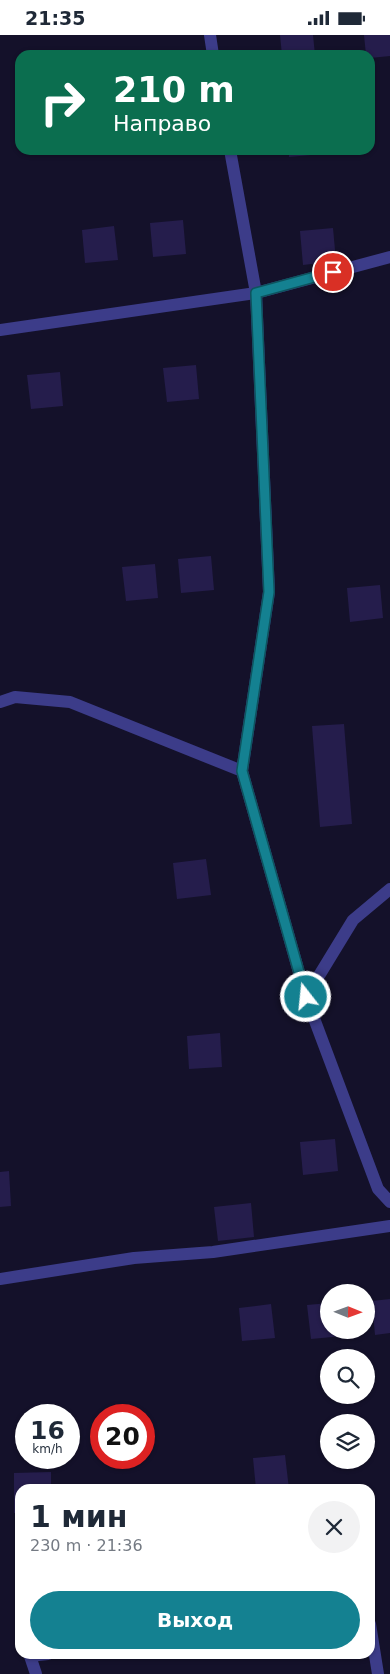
<!DOCTYPE html>
<html lang="ru">
<head>
<meta charset="utf-8">
<style>
  body { margin:0; font-family:"DejaVu Sans",sans-serif; background:#f2f2f3; color:#1f2937; height:100vh; display:flex; flex-direction:column; font-size:19px; white-space:nowrap }
  * { box-sizing:border-box; margin:0 }
  p { font-size:16px; color:#747a83 }
  .icon { flex:none; width:28px; height:28px; fill:none; stroke:currentColor; stroke-width:2; stroke-linecap:round; stroke-linejoin:round }
  .map { position:relative; flex:1; overflow:hidden }
  .panel { position:absolute; left:15px; top:1449px; width:360px; height:175px; display:flex; flex-direction:column; background:#fff; border-radius:15px; box-shadow:0 1px 4px #0004 }
  .panel>* { flex:none }
  .hud { position:absolute; left:15px; top:15px; width:360px; height:105px; border-radius:15px; box-shadow:0 1px 4px #0004; background:#0b6e4f; color:#fff; overflow:hidden }
  .needle { width:32px; rotate:91deg }
  .tools { position:absolute; left:320px; top:1249px; display:grid; gap:10px }
  .tools a { display:grid; place-items:center; width:55px; height:55px; border-radius:50%; background:#fff; box-shadow:0 1px 4px #0004; font-size:25px }
  .speed { position:absolute; left:15px; top:1369px; display:flex; gap:10px; font-size:25px; font-weight:700; text-align:center }
  .speed>* { display:grid; place-content:center; width:65px; height:65px; border-radius:50%; background:#fff; box-shadow:0 1px 4px #0004; line-height:1 }
  .speed small { font-size:12px; font-weight:400 }
  .speed .limit { border:8px solid #d22; background:#fff; color:#111 }
  .pin { position:absolute; display:grid; place-items:center; width:42px; height:42px; color:#fff; margin:-21px; border:2px solid #fff; border-radius:50%; box-shadow:0 1px 5px #0007 }
  .me { position:absolute; width:55px; margin:-28px; rotate:344deg; stroke-linejoin:round; filter:drop-shadow(0 0 4px #0008) }
  .turn { display:flex; align-items:center; gap:18px; height:105px; padding:0 15px; font-size:22px }
  .turn .icon { width:65px; height:65px; stroke-width:2.5 }
  .turn b { display:block; font-size:35px; line-height:42px }
  .round { display:grid; place-items:center; flex:none; width:52px; height:52px; border-radius:26px; background:#f2f2f3 }
  .headline { display:flex; align-items:center; justify-content:space-between; height:85px; padding:0 15px }
  h1 { font-size:30px; font-weight:600; line-height:38px }
  .button { display:flex; gap:10px; margin-top:auto; padding:10px 15px }
  .button a { flex:1; height:58px; border-radius:30px; background:#148191; color:#fff; font-size:20px; font-weight:600; line-height:58px; text-align:center }
  .status { display:flex; justify-content:space-between; align-items:center; height:35px; padding:0 25px; background:#fff; direction:ltr }
  .status svg { height:14px; fill:currentColor }
  .map>svg:first-child { display:block }
</style>
</head>
<body>
<div class="status"><b>21:35</b><svg viewBox="0 0 49 12"><path d="M0 12V9h3v3zM5 12V6h3v6zM10 12V3h3v9zM15 12V0h3v12zM26 1h20v11H26zM47 4h2v5h-2z"/></svg></div>
<div class="map">
<svg width="390" height="1639" viewBox="0 0 390 1639">
  <rect width="100%" height="100%" fill="#14112a"/>
  <g fill="#251d4c">
    <polygon points="280,0 313,0 315,20 282,20"/>
    <polygon points="364,0 390,0 390,21 370,23 370,20 366,20"/>
    <polygon points="289,115 322,115 322,119 289,122"/>
    <polygon points="183,185 186,219 153,222 150,188"/>
    <polygon points="114,191 118,225 85,228 82,195"/>
    <polygon points="333,193 336,226 303,230 300,196"/>
    <polygon points="196,330 199,364 167,367 163,333"/>
    <polygon points="60,337 63,371 31,374 27,340"/>
    <polygon points="211,521 214,555 181,558 178,524"/>
    <polygon points="155,529 158,563 126,566 122,532"/>
    <polygon points="380,550 383,583 350,587 347,553"/>
    <polygon points="344,689 352,789 320,792 312,691"/>
    <polygon points="206,824 211,860 177,864 173,828"/>
    <polygon points="220,998 222,1032 189,1034 187,1001"/>
    <polygon points="335,1104 338,1136 303,1140 300,1107"/>
    <polygon points="9,1136 11,1171 0,1172 0,1137"/>
    <polygon points="251,1168 254,1202 218,1206 214,1172"/>
    <polygon points="390,1264 390,1298 375,1300 372,1266"/>
    <polygon points="329,1268 329,1295 343,1295 343,1301 311,1304 307,1270"/>
    <polygon points="271,1269 275,1303 242,1306 239,1273"/>
    <polygon points="285,1420 289,1454 256,1454 253,1423"/>
    <polygon points="51,1437 51,1454 20,1454 20,1478 14,1478 14,1438"/>
  </g>
  <g fill="none" stroke-linecap="round" stroke-linejoin="round">
    <g stroke="#3c3c89" stroke-width="12">
      <polyline points="210,0 213,20"/>
      <polyline points="0,295 256,258 230,115"/>
      <polyline points="0,667 15,662 70,667 242,736"/>
      <polyline points="390,854 353,885 306,962 378,1154 390,1167"/>
      <polyline points="306,962 242,736 269,557 256,258 390,222"/>
      <polyline points="0,1244 134,1223 213,1217 390,1191"/>
      <polyline points="370,1589 378,1639"/>
      <polyline points="36,1639 30,1621 48,1619"/>
    </g>
  </g>
  <g fill="none" stroke-linecap="round" stroke-linejoin="round">
    <g stroke="#0d545e" stroke-width="12">
      <polyline id="route" points="306,962 242,736 269,557 256,258 333,237"/>
    </g>
    <use href="#route" stroke="#148191" stroke-width="9"/>
  </g>
</svg>
<div class="tools">
<a><svg class="needle" viewBox="-14 -14 28 28"><path d="M0-13l5 13h-10z" fill="#e53935"/><path d="M0 13l5-13h-10z" fill="#747a83"/></svg></a>
<a><svg class="icon" aria-label="search" viewBox="0 0 24 24"><circle cx="10" cy="10" r="6"/><path d="M15 15l6 6"/></svg></a>
<a><svg class="icon" aria-label="layers" viewBox="0 0 24 24"><path d="M12 4l9 5-9 5-9-5zM3 14l9 5 9-5"/></svg></a>
</div>
<div class="speed"><div>16<small>km/h</small></div><div class="limit">20</div></div>
<div class="pin" style="left:333px;top:237px;background:#d93025"><svg class="icon" aria-label="arrive" viewBox="0 0 24 24"><path d="M6 21V4h12l-3 4 3 4H6"/></svg></div>
<svg class="me" style="left:306px;top:962px" viewBox="-20 -20 40 40"><circle r="17" fill="#148191" stroke="#fff" stroke-width="3"/><path d="M0-11L8 9 0 5-8 9z" fill="#fff"/></svg>
<div class="hud">
<div class="turn"><svg class="icon" aria-label="right" viewBox="0 0 24 24"><path d="M7 20v-9h11M14 6l5 5-5 5"/></svg><div><b>210 m</b>Направо</div></div>
</div>
<section class="panel">
<div class="headline"><div><h1>1 мин</h1><p>230 m · 21:36</p></div><a class="round"><svg class="icon" aria-label="close" viewBox="0 0 24 24"><path d="M6 6l12 12M18 6L6 18"/></svg></a></div>
<div class="button"><a>Выход</a></div>
</section>
</div>
</body>
</html>
